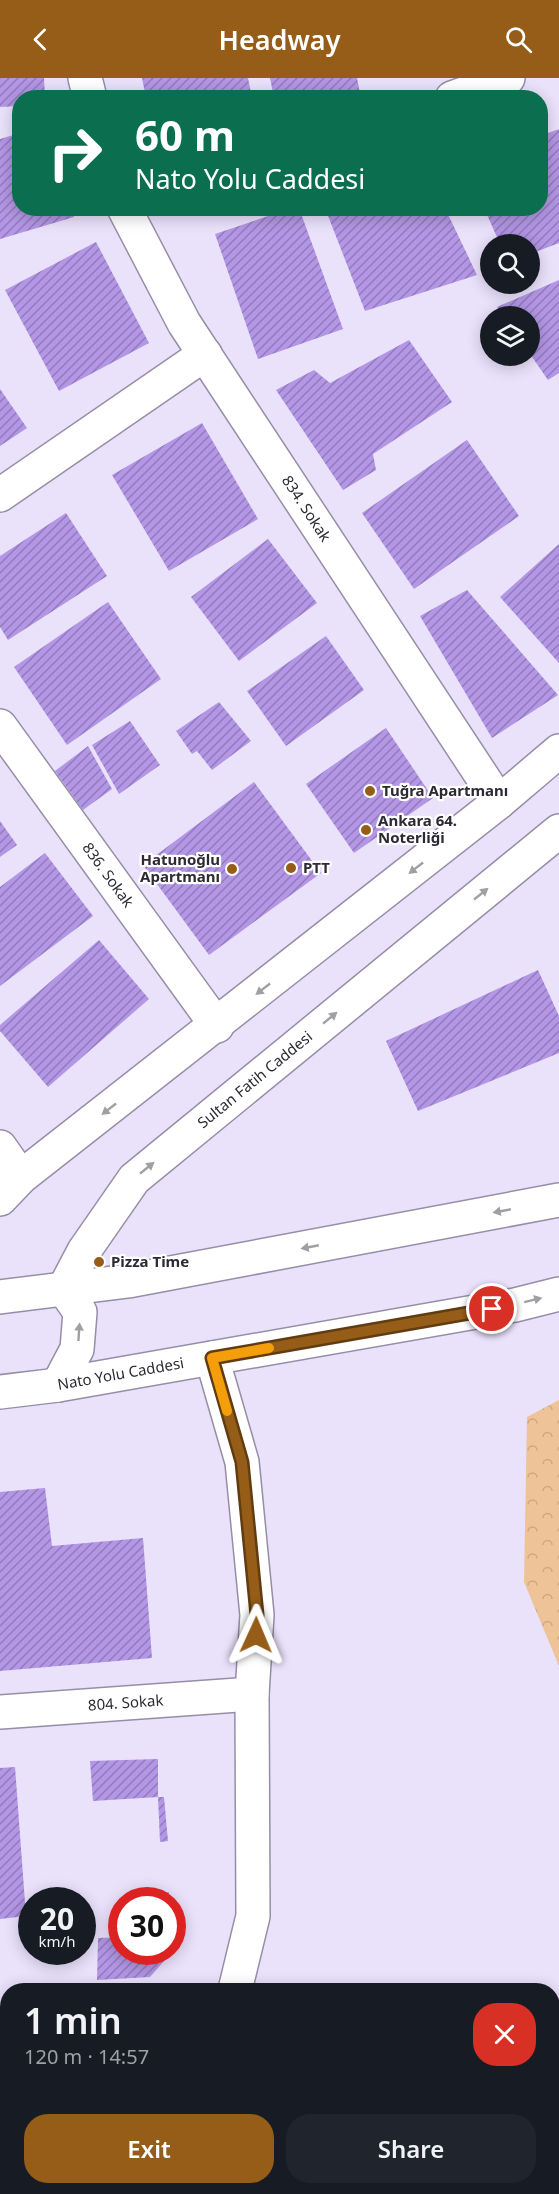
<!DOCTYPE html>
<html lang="en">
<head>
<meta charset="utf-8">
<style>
  body { margin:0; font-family:"Noto Sans",sans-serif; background:#20242c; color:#f1f3f6; height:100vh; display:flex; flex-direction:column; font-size:22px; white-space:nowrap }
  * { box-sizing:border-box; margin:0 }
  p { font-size:20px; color:#9ea1a6 }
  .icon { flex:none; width:33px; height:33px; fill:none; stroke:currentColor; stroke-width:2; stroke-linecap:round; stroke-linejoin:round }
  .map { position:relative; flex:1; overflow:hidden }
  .side { position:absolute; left:0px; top:1905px; width:560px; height:212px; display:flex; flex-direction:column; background:#171b24; border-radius:24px 24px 0 0; box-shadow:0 3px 15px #0003 }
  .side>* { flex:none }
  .top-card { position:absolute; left:12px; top:12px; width:536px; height:126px; border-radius:24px; box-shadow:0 3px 15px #0003; background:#0b6e4f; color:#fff; overflow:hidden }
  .buttons { position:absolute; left:480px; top:156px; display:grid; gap:12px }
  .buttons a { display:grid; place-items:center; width:60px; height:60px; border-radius:50%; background:#171b24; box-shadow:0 3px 15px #0003; font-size:30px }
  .speed { position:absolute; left:18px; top:1809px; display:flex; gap:12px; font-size:30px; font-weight:700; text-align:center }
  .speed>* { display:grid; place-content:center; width:78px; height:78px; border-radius:50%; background:#171b24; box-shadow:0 3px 15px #0003; line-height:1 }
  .speed small { font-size:15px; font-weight:400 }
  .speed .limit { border:9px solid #d22; background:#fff; color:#111 }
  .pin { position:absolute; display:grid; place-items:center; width:51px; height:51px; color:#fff; margin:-26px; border:3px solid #fff; border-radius:50%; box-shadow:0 2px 6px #0007 }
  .me { position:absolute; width:66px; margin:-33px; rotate:1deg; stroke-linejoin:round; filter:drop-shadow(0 0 4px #0008) }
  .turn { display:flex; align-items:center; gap:21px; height:126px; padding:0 24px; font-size:27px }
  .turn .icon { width:78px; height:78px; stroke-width:2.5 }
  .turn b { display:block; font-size:42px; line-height:51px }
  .round { display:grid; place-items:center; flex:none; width:63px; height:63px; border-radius:24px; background:#20242c }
  .headline { display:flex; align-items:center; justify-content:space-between; height:102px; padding:0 24px }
  h1 { font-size:36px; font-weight:600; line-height:45px }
  .action { display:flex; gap:12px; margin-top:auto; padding:12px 24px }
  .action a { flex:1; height:69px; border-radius:24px; background:#955d18; color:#fff; font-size:24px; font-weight:600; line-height:69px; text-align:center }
  .action a+a { background:#20242c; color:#f1f3f6 }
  header { display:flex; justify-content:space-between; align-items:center; height:78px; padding:0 24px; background:#955d18; color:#fff; font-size:27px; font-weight:600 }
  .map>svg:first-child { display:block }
</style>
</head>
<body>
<header><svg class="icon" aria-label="back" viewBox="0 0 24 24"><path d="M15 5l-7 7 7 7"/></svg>Headway<svg class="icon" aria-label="search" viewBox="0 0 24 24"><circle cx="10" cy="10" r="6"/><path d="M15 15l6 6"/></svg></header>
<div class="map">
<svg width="559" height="2116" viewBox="0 0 559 2116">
  <defs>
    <pattern id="forest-crowns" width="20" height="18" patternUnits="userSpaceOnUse" patternTransform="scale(1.5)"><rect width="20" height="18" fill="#efc398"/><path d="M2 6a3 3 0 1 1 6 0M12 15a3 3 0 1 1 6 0" fill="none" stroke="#cda883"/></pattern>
    <pattern id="building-hatch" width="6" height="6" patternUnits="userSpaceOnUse" patternTransform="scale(1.5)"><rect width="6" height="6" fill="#b396e5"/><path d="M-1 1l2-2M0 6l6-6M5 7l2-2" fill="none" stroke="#927bba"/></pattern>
  </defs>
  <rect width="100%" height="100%" fill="#eae1fb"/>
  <polygon fill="url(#forest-crowns)" points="559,1322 559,1588 524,1504 527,1339"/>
  <g fill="url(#building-hatch)">
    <polygon points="0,0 44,0 45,20 20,20 20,28 0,29"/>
    <polygon points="142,0 248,0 252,20 146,20"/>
    <polygon points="270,0 357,0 361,20 274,20"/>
    <polygon points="559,51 559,165 530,176 530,166 500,166 484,130 540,130 540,58"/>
    <polygon points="20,55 20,130 72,130 74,139 0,161 0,61"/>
    <polygon points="292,130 299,130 343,251 258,281 215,156"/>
    <polygon points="325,130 445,130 477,197 365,233"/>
    <polygon points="96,164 149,265 59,313 5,212"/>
    <polygon points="559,202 559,295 548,302 530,276 530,238 504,238 497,229"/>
    <polygon points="409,262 452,324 373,376 376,392 343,412 276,312 314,292 330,305"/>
    <polygon points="0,311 27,350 0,368"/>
    <polygon points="202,345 258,441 169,493 112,397"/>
    <polygon points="467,362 519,438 414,511 362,435"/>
    <polygon points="66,435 107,498 8,562 0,549 0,478"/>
    <polygon points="268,461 317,525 239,583 191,519"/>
    <polygon points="559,466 559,585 500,519"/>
    <polygon points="467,512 558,617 492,660 420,538"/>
    <polygon points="108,524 161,601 67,667 14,589"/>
    <polygon points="326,558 364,612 286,668 247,613"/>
    <polygon points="219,624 251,663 212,692 197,673 192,676 176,653"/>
    <polygon points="130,643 160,687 119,716 92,667"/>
    <polygon points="386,650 433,720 354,775 306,706"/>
    <polygon points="88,668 112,711 83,732 55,693"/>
    <polygon points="254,704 321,795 209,877 143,787"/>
    <polygon points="0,743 17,767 0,779"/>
    <polygon points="45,775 93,838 0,908 0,809"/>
    <polygon points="99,862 149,921 48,1009 0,953 0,947"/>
    <polygon points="538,892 559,938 559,975 418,1033 386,963"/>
    <polygon points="45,1410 52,1468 143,1460 152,1580 0,1593 0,1414"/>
    <polygon points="158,1681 158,1719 93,1723 90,1683"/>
    <polygon points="15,1689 26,1838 0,1841 0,1690"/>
    <polygon points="158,1719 164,1719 168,1763 160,1764"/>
    <polygon points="169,1814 169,1822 162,1822 162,1815"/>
    <polygon points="122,1859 122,1874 165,1874 165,1882 150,1899 97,1902 98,1860"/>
  </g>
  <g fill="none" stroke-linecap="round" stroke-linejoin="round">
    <g stroke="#968ea6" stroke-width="36">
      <g id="minor">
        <polyline points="85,0 90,20"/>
        <polyline points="452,20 508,0"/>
        <path id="s1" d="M 124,130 L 184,245 L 499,724"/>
        <polyline points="0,417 205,276"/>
        <path id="s2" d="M 0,648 L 217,948"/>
        <polyline points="0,1069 21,1099"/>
        <polyline points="212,1280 242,1384 257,1537 252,1616 253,1838 235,1912"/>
        <path id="s3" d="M 0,1634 L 252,1616"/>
        <polyline points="552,2020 559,2024"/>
        <polyline points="0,2042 8,2042"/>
        <polyline points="28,2109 28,2116"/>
      </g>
    </g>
    <g stroke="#968ea6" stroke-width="36">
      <g id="major">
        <polyline points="0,1121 21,1099 499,724 559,673"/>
        <polyline points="0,1219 128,1203 559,1122"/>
        <path id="s4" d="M 58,1307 L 77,1271 L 80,1234 L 64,1211 L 84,1173 L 134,1101 L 559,753"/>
        <path id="s5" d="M 0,1314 L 58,1307 L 515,1227 L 559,1216"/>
      </g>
    </g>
    <use href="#minor" stroke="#fff" stroke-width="33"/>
    <use href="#major" stroke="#fff" stroke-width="33"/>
  </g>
  <defs><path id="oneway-solid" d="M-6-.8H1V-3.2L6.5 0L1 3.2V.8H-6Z" transform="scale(1.5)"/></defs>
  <g fill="#a09fa3">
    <use href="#oneway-solid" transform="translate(416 790) rotate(142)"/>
    <use href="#oneway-solid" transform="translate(481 816) rotate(-39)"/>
    <use href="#oneway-solid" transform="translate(263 911) rotate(142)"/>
    <use href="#oneway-solid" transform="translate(330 940) rotate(-39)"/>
    <use href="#oneway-solid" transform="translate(109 1031) rotate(142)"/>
    <use href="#oneway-solid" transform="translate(147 1090) rotate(-39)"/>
    <use href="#oneway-solid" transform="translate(502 1133) rotate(169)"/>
    <use href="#oneway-solid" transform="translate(310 1169) rotate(169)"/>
    <use href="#oneway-solid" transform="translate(533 1222) rotate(-14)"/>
    <use href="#oneway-solid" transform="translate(79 1254) rotate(-86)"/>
  </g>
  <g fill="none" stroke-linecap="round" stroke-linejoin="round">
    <g stroke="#613c10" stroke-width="15">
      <polyline id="route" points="256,1557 257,1537 242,1384 212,1280 492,1231"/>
    </g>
    <use href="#route" stroke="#955d18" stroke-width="10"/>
    <polyline stroke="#f59e0b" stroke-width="10" points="227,1333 212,1280 269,1270"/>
  </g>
  <g fill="#955d18" stroke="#fff" stroke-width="2">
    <circle cx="370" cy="713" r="6"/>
    <circle cx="366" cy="752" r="6"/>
    <circle cx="291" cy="790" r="6"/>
    <circle cx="232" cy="791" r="6"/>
    <circle cx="99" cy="1184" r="6"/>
  </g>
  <g text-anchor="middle" stroke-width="4.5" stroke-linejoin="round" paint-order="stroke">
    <g font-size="15" fill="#2d2a33" stroke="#fff">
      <text dy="5" stroke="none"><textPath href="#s1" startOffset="352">834. Sokak</textPath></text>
      <text dy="5" stroke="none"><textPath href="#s2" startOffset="184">836. Sokak</textPath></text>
      <text dy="5" stroke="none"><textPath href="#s4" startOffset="393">Sultan Fatih Caddesi</textPath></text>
      <text dy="5" stroke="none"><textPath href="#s5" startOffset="122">Nato Yolu Caddesi</textPath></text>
      <text dy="5" stroke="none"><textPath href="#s3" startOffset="126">804. Sokak</textPath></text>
    </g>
    <g font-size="15" font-weight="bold" fill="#2d2a33" stroke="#fff" text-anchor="start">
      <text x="382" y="718">Tuğra Apartmanı</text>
      <text x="378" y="748">Ankara 64.<tspan x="378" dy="17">Noterliği</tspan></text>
      <text x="220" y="787" text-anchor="end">Hatunoğlu<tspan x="220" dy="17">Apartmanı</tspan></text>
      <text x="303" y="795">PTT</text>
      <text x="111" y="1189">Pizza Time</text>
    </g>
  </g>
</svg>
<div class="buttons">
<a><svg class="icon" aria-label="search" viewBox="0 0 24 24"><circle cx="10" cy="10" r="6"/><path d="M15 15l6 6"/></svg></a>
<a><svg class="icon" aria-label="layers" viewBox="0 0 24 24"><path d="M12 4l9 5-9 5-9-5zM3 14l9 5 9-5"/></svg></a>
</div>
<div class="speed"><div>20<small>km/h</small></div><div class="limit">30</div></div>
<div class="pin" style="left:492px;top:1231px;background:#d93025"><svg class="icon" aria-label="arrive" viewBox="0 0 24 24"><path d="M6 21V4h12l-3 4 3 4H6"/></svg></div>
<svg class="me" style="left:256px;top:1557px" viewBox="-20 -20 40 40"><path d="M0-17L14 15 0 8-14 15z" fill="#955d18" stroke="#fff" stroke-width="4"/></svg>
<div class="top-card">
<div class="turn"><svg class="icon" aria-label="right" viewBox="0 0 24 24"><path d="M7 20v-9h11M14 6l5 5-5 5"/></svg><div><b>60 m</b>Nato Yolu Caddesi</div></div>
</div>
<section class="side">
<div class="headline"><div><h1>1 min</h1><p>120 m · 14:57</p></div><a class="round" style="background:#d93025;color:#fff"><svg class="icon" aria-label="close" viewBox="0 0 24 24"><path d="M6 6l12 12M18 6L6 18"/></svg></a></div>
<div class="action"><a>Exit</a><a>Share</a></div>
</section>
</div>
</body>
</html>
